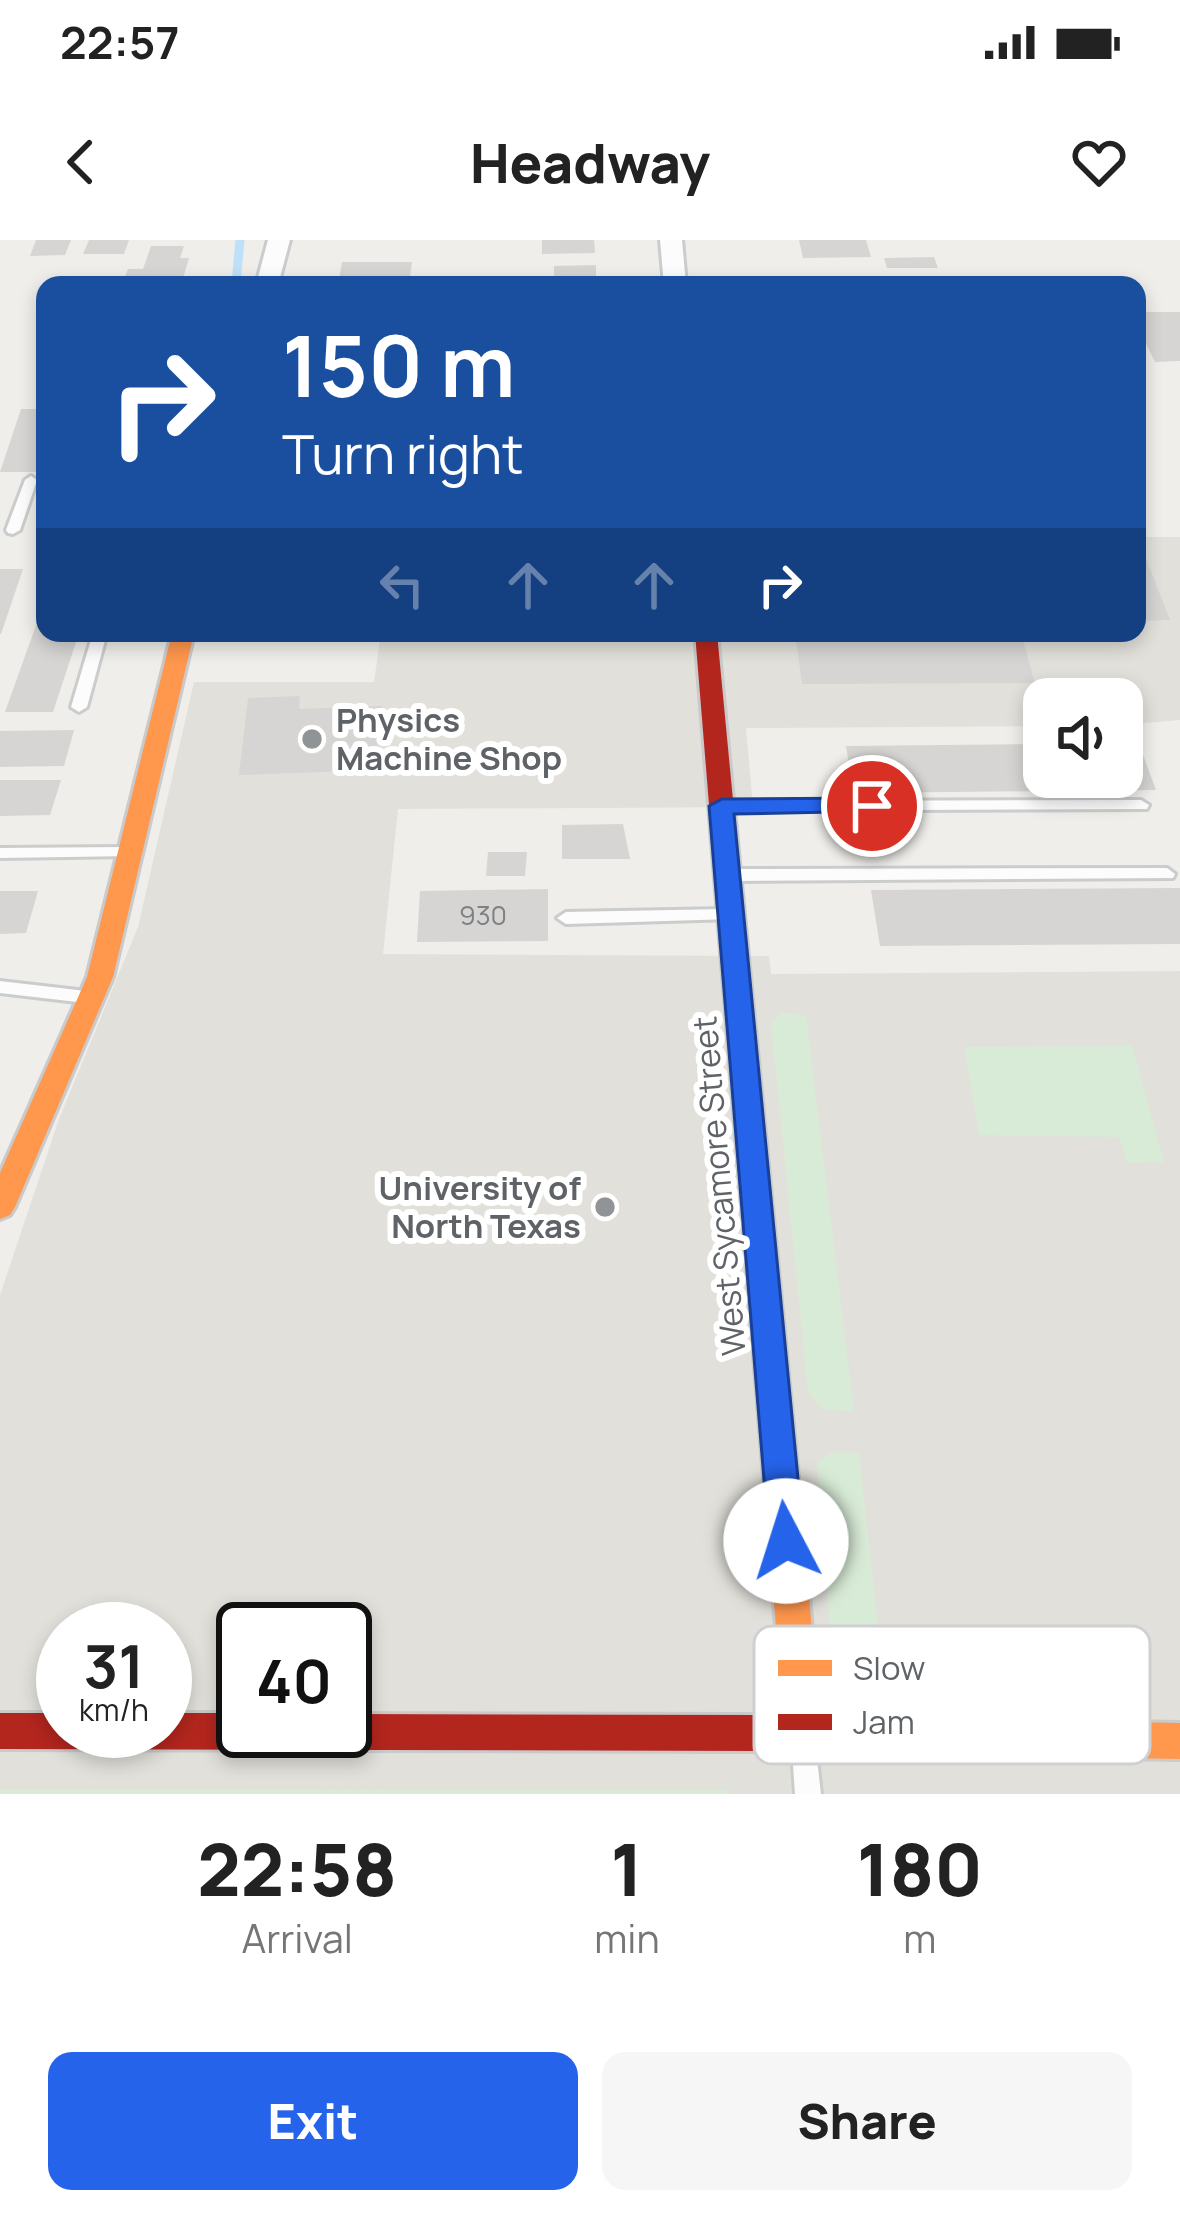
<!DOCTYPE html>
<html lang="en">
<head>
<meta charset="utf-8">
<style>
  body { margin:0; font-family:Manrope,sans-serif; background:#f6f6f6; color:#222; height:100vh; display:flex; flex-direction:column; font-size:45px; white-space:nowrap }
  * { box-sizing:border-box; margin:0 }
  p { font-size:39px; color:#767676 }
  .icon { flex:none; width:66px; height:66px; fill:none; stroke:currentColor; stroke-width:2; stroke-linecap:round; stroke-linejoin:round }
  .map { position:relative; height:1554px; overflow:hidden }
  .side { display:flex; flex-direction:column; background:#fff; flex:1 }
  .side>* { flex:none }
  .hud { position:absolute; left:36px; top:36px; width:1110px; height:366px; border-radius:24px; box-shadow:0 6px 18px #0003; background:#1a4fa0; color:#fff; overflow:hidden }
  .tools { position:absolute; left:1023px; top:438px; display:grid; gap:24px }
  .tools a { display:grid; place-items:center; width:120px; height:120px; border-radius:24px; background:#fff; box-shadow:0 6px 18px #0003; font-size:60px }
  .speed { position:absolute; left:36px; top:1362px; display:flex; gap:24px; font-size:60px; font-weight:700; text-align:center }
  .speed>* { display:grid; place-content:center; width:156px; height:156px; border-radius:50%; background:#fff; box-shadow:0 6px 18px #0003; line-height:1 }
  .speed small { font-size:30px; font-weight:400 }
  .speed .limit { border:6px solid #111; border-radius:18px; background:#fff; color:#111 }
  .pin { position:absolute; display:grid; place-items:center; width:102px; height:102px; color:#fff; margin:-51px; border:6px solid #fff; border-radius:50%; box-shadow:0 3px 12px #0007 }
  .me { position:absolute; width:132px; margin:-66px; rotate:355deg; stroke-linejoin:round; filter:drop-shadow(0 0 9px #0008) }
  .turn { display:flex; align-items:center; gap:42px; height:252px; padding:0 48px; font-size:54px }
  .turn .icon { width:156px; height:156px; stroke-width:2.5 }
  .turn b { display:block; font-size:84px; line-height:102px }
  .lanes { display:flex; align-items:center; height:114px; padding:0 48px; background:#0003; justify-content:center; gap:60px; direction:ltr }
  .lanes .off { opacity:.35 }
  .eta { display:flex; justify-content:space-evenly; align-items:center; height:204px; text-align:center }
  .eta b { font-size:72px; font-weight:800; line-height:84px }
  .primary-button { display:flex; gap:24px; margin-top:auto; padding:24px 48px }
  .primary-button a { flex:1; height:138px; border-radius:24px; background:#2563eb; color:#fff; font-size:48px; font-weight:800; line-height:138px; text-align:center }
  .primary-button a+a { background:#f6f6f6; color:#222 }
  .status { display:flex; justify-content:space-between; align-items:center; height:84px; padding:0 60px; background:#fff; direction:ltr }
  .status svg { height:33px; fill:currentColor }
  header { display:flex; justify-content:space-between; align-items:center; height:156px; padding:0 48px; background:#fff; font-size:54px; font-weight:800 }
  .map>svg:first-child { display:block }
</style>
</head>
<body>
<div class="status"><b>22:57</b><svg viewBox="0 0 49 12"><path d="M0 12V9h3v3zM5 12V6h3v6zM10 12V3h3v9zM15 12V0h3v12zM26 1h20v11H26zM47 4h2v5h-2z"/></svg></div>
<header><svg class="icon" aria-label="back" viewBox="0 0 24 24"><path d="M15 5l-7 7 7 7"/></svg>Headway<svg class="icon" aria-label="heart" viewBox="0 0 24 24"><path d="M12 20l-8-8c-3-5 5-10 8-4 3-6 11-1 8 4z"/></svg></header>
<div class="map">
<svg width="1180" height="1554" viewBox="0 0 1180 1554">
  <rect width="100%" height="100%" fill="#efeeea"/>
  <path fill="#e2e0da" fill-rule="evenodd" d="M 1137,297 L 1180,297 L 1180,480 L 1122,485 L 1122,459 L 1044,459 L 1044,486 L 746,488 L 753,567 L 398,569 L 383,714 L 769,716 L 771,734 L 1180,731 L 1180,1554 L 0,1554 L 0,1055 L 59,879 L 138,687 L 194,442 L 374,442 L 381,393 L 1137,393 ZM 63,1389 L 165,1389 L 165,1491 L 63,1491 ZM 243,1389 L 345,1389 L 345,1491 L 243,1491 Z"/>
  <g fill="#d8ebd6">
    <polygon points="781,772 806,776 854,1171 823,1170 808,1152 771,784"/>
    <polygon points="1132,806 1164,922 1128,923 1119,897 979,895 964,807"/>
    <polygon points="831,1212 859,1213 882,1425 841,1423 830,1385 817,1223"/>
    <polygon points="0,1549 727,1550 727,1554 0,1554"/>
  </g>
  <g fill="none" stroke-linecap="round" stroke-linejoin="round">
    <polyline stroke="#bfe0f9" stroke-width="9" points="236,43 240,0"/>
  </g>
  <g fill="#d6d5d3">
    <polygon points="36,0 71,0 65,15 30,16"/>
    <polygon points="89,0 129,0 124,14 83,14"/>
    <polygon points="542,0 594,0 595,13 542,14"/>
    <polygon points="799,0 866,0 871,17 803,18"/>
    <polygon points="151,6 184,6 180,18 189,18 181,45 122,45 128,29 143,29"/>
    <polygon points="934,17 938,28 887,28 884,18"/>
    <polygon points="342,22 412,22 410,37 400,37 399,45 338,45"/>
    <polygon points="596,25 596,45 540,45 540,39 554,39 554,26"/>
    <polygon points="1137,72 1180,72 1180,121 1155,122 1137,85"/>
    <polygon points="21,169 45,169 45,232 0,232"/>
    <polygon points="1137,316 1145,316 1170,380 1137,381"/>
    <polygon points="0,329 23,329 1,394 0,394"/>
    <polygon points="44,363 45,393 79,393 53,472 5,472"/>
    <polygon points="795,393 1021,393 1035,443 802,444"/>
    <polygon points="300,456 299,469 382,466 380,530 239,535 248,458"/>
    <polygon points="74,490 64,526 0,527 0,491"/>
    <polygon points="1044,504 1044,537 1122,537 1122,504 1139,504 1156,550 854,553 846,506"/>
    <polygon points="0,540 61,540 50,575 0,576"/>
    <polygon points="623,584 630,619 562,619 562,585"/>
    <polygon points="488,612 527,612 525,636 486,636"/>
    <polygon points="1180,648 1180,704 880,706 871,650"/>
    <polygon points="548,649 548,701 417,702 420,651"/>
    <polygon points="0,651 38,651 26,693 0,694"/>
  </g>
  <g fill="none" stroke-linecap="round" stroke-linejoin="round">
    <g stroke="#cbcccc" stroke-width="6">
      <g id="lane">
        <polygon points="31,236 37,240 20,290 13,294 8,293 6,290 25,240"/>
        <polygon points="93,393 107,393 87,467 79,472 71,467"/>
        <polygon points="1141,560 1149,565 1147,569 726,571 718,566 726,561"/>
        <polygon points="127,607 133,608 135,612 133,616 0,618 0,608"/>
        <polygon points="1167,628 1175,634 1173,638 732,641 724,635 732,629"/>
        <polygon points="726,669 735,675 732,679 566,684 557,678 566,672"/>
        <polygon points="0,741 86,751 95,757 86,763 0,753"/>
        <polygon points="804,1498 813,1501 816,1510 821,1554 795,1554 792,1510 795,1501"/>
      </g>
    </g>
    <g stroke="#cbcccc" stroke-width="6">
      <g id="street">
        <polygon points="268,0 290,0 278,45 256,45"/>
        <polygon points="660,0 682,0 686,45 664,45"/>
      </g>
    </g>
    <g stroke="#cacacb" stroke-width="6">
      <g id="slow">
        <polygon points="172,393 194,393 113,737 15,967 10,975 0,979 0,933 87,737"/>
        <polygon points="781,1223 793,1227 798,1238 820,1476 1180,1483 1180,1519 760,1511 747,1506 741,1493 747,1480 760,1475 783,1475 764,1238 769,1227"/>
      </g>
    </g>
    <g stroke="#cacacb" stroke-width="6">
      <g id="jam">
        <polygon points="695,393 717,393 798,1238 793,1249 781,1253 769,1249 764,1238"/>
        <polygon points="0,1473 63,1473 63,1491 165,1491 165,1473 243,1473 243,1491 345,1491 345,1474 760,1475 773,1480 779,1493 773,1506 760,1511 0,1509"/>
      </g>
    </g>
    <use href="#lane" fill="#fdfcfc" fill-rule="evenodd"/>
    <use href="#street" fill="#fdfcfc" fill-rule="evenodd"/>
    <use href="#slow" fill="#ff974d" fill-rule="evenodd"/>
    <use href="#jam" fill="#b3261e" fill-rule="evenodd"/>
  </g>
  <polygon fill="#2563eb" stroke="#184099" stroke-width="3" points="872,558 880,560 880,571 734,574 804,1301 799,1312 786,1317 774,1312 769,1301 709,566 722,559"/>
  <g fill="#919496" stroke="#fff" stroke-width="4.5">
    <circle cx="312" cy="499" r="12"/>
    <circle cx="605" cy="967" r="12"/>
  </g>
  <g text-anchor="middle" stroke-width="12" stroke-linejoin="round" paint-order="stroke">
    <g font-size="27" fill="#7e8184">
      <text x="483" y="685">930</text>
    </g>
    <g font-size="33" font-weight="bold" fill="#5f6368" stroke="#fff" text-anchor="start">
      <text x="336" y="492">Physics<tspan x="336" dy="38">Machine Shop</tspan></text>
      <text x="581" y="960" text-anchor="end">University of<tspan x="581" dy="38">North Texas</tspan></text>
    </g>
    <g font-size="33" fill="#5f6368" stroke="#fff">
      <text transform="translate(719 946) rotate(-95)" y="12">West Sycamore Street</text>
    </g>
  </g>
  <rect x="754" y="1386" width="396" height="138" rx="18" fill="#fff" stroke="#cfd0d2" stroke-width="3"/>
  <rect x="778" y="1420" width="54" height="16" fill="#ff974d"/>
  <rect x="778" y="1474" width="54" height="16" fill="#b3261e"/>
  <g font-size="33" fill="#5f6368">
    <text x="853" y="1440">Slow</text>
    <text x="853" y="1494">Jam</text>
  </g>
</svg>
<div class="tools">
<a><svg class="icon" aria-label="sound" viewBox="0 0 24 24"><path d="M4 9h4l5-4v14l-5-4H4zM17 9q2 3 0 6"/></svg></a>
</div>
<div class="speed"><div>31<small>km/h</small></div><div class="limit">40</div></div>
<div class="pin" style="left:872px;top:566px;background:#d93025"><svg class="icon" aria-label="arrive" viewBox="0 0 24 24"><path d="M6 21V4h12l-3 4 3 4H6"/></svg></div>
<svg class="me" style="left:786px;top:1301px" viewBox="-20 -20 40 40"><circle r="19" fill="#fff"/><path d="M0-13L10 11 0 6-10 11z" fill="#2563eb"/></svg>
<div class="hud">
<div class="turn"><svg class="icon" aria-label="right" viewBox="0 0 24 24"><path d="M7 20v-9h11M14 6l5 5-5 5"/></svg><div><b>150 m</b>Turn right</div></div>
<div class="lanes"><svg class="icon off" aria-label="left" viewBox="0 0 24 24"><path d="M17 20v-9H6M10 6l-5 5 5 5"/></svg><svg class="icon off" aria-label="ahead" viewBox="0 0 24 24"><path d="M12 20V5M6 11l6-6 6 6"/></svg><svg class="icon off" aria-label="ahead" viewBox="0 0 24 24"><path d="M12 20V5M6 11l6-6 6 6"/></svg><svg class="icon" aria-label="right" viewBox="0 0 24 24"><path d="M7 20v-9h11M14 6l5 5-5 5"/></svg></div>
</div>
</div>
<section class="side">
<div class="eta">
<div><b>22:58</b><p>Arrival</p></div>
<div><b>1</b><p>min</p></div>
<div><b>180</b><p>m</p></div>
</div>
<div class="primary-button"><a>Exit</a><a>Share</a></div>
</section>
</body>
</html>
